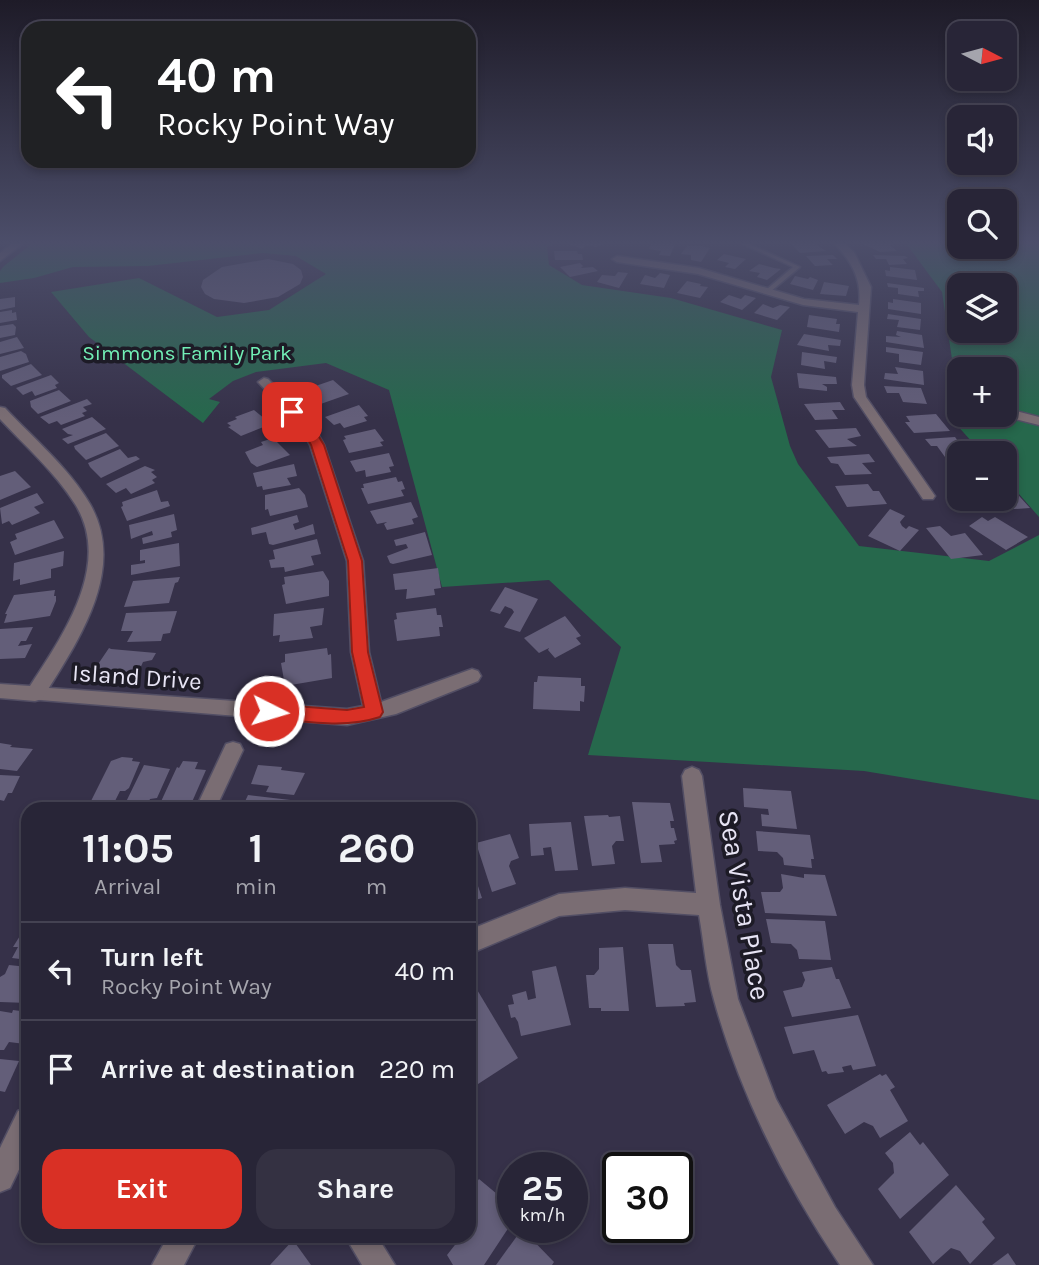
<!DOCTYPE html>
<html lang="en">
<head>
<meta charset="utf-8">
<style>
  body { margin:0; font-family:Karla,sans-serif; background:#343142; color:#f1f3f6; height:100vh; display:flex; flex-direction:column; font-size:26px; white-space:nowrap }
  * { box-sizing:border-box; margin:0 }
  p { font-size:23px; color:#a5a5ad }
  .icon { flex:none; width:38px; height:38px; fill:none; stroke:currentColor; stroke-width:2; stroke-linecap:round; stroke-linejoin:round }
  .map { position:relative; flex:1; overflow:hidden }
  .drawer { position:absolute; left:21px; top:802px; width:455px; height:441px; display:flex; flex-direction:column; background:#282537; border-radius:21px; box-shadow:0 4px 10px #0003,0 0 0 2px #444252 }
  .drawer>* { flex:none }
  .top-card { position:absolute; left:21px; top:21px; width:455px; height:147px; border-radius:21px; box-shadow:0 4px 10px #0003,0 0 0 2px #444252; background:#202124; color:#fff; overflow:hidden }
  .needle { width:46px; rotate:96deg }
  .buttons { position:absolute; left:947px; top:21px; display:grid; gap:14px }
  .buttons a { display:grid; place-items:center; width:70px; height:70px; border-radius:14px; background:#282537; box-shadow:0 4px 10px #0003,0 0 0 2px #444252; font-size:35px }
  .speed { position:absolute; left:497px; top:1152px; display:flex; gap:14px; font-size:35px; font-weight:700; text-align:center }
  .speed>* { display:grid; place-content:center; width:91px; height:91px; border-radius:50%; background:#282537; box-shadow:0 4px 10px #0003,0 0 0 2px #444252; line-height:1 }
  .speed small { font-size:18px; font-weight:400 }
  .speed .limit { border:4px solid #111; border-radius:10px; background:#fff; color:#111 }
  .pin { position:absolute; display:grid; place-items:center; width:60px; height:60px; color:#fff; margin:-30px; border-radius:14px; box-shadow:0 4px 10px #0006 }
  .me { position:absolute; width:77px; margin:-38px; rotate:95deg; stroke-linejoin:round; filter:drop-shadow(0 0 5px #0008) }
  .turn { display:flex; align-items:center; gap:24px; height:147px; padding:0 21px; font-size:32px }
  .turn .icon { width:91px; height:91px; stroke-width:2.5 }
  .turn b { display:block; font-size:49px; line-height:60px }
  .eta { display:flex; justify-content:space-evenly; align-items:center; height:119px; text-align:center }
  .eta b { font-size:42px; font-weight:700; line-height:49px }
  .action { display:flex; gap:14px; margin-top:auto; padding:14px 21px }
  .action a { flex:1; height:80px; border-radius:21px; background:#d93025; color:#fff; font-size:28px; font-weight:700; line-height:80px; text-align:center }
  .action a+a { background:#343142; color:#f1f3f6 }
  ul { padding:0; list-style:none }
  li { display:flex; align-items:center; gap:21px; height:98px; padding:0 21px; border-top:2px solid #444252 }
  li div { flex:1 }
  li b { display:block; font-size:26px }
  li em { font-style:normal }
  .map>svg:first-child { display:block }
</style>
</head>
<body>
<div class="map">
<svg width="1039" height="1265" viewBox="0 0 1039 1265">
  <rect width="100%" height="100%" fill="#363149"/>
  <g fill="#26684c" fill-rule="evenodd">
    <polygon points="34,242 557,242 547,247 549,265 582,285 671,298 782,330 771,377 790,446 798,464 859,546 989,561 1039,535 1039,800 864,771 588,755 621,647 549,580 442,587 389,390 326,363 256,372 233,381 209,399 220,402 203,423 89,337 51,292 139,278 217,317 269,310 326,274 296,256 263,253 148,266 73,267 34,278 0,283 0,271 4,266"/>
    <path d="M 905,242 L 959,242 L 959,247 L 1004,247 L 1005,242 L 1039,242 L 1039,517 L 1005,478 L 1004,453 L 982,453 L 955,423 L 961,423 L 960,415 L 1004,415 L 1004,369 L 959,369 L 959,406 L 942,292 ZM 959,285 L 1004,285 L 1004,331 L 959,331 Z"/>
  </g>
  <g fill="#635e79">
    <polygon points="564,242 596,242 603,244 596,247 586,245 582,249"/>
    <polygon points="652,242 665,244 675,244 670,256 659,255 661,251 649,249"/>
    <polygon points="813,242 826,251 800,253 791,244"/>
    <polygon points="891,242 894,244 890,245 897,251 880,252 861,243"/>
    <polygon points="687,246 702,246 710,248 701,262 691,260 691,255 681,254"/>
    <polygon points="554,251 577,251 578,254 582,254 583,260 555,260"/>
    <polygon points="724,254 737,257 746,259 735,269 725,267 729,263 717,260"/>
    <polygon points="833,255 837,259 827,259 833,265 815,266 806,256"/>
    <polygon points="873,255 905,256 908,258 903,259 907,264 889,265 886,259 876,259"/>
    <polygon points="268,259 293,264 301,270 303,277 300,284 278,297 244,303 214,299 205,294 201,287 203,280 222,267"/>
    <polygon points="580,263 583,266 581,268 593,267 598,271 570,277 560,267"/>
    <polygon points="759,264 774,268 781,269 767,280 757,277 760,273 749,271"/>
    <polygon points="890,267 915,270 917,280 886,276 885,270 890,271"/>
    <polygon points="618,272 628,273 619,288 597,282 602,275 615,276"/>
    <polygon points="660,273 670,275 664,288 640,284 645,275 655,278"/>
    <polygon points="795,276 808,279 810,277 818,280 813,290 790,284"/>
    <polygon points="687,281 701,284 700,286 708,287 700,298 677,293"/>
    <polygon points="824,282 849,286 846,296 820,294"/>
    <polygon points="887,283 924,288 924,291 918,291 919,297 898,294 898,288 888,287"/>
    <polygon points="729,295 741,299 745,295 756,298 742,310 720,302"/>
    <polygon points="15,297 15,307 0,310 0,299"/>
    <polygon points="893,299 921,303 921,314 888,309 888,302 893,303"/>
    <polygon points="763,304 773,308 780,305 790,307 777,320 754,313"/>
    <polygon points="12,310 12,313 16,312 17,320 0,323 0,312"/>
    <polygon points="888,314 921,319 920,330 897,327 899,320 887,319"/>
    <polygon points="809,315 837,319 836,324 840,324 839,332 807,327"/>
    <polygon points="13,324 16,327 15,335 0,338 0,326"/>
    <polygon points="897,331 922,335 924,348 886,342 886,336 901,337 896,335"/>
    <polygon points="804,334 841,340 840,346 828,345 829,351 797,345"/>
    <polygon points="17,337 24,348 0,354 0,342"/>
    <polygon points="886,347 923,352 921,365 899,362 899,354 886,352"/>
    <polygon points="21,351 26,354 29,362 0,371 0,357"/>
    <polygon points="802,352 837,357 836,363 824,361 825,369 801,365"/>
    <polygon points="31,364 42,375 11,386 2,378 2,375"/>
    <polygon points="895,367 923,371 924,385 884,379 885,373 898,374"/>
    <polygon points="797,373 836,377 837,384 822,384 827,387 827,391 799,388"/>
    <polygon points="51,375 59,383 55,385 57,388 35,396 32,391 23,395 16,388"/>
    <polygon points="333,380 349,394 315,406 301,391"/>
    <polygon points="884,386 921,388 927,404 903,402 899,393 887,393"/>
    <polygon points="59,390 71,401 38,414 31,407 30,401"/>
    <polygon points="87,399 92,404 83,407 87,411 82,413 85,416 61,425 57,421 49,424 40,417"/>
    <polygon points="840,402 845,410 832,410 838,419 815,420 804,404"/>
    <polygon points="359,405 368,416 364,417 367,421 344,428 340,423 334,425 325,417"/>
    <polygon points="254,410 271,424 241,436 228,427 231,426 227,423 237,419 235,417"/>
    <polygon points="936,414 950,431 914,433 905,422 910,422 906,416"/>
    <polygon points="92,417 106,429 68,444 62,439 73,435 68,434 62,429"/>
    <polygon points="856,428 861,436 847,439 857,446 829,448 815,430"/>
    <polygon points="375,429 384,441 380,442 383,446 349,453 343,440 346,439 344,436"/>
    <polygon points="106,433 119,446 86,460 75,449 74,446"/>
    <polygon points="955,437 967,453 945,457 937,446 931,446 925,439"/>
    <polygon points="273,438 290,455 257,467 251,463 245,452 263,445 261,442"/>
    <polygon points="120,449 128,458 136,456 140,459 101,478 90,467 88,463"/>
    <polygon points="389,453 394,466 389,467 391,472 366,477 365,470 356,472 350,461"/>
    <polygon points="869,454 875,462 862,463 872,474 845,475 838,464 831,463 827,457"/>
    <polygon points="294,464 297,476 287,478 291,485 263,490 262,486 257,487 253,473"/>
    <polygon points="145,466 155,470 151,472 157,477 152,480 155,483 131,494 126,488 116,493 106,484"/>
    <polygon points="15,471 31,487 0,500 0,476"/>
    <polygon points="396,477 398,482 402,481 405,489 401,490 404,496 368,504 361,488 364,488 363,484"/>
    <polygon points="868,484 873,491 879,491 887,504 847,507 835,486"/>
    <polygon points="299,488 305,495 308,507 270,516 268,509 265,510 265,495"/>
    <polygon points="1004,488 1012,488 1030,508 987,511 980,501 1004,499"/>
    <polygon points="157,490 161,502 168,501 170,506 127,521 121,507 123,506 122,502"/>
    <polygon points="37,493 44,503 34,507 40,513 12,525 9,521 2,524 0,508"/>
    <polygon points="411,502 418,517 412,519 414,524 387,530 384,524 387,522 377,524 370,511"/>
    <polygon points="890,509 905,516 900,522 902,526 906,529 909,526 919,530 900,551 868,536"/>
    <polygon points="174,514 177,530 171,532 172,537 143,544 142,538 153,535 152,531 131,539 129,525"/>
    <polygon points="297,515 299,522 293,524 295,530 313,524 315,534 273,545 269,544 266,532 252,535 251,528"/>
    <polygon points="982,517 988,521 995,517 1028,537 1006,550 969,526"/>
    <polygon points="54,520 64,538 15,555 10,542 17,539 15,534"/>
    <polygon points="940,526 951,536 965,533 983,555 951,559 926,528"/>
    <polygon points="425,532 432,555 393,564 390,563 387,556 408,548 406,544 396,546 394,540"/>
    <polygon points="317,539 321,554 311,556 314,565 285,572 284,567 271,568 269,560 275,559 273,550"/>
    <polygon points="179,543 180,566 131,575 131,565 145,563 145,560 140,561 140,550"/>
    <polygon points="64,551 63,566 51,569 51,578 20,585 20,579 13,581 14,563"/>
    <polygon points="438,568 441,588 434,589 435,595 406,599 407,589 395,590 393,574"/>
    <polygon points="323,571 329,581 329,596 286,604 282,585 285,584 284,577"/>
    <polygon points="180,577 178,582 175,583 169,603 124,607 133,581"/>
    <polygon points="505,587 538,599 520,632 504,627 514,612 512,609 505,606 500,614 490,611"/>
    <polygon points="55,590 54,596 56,596 56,601 50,616 4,623 7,614 5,614 14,595"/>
    <polygon points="324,608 322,625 310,627 313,638 279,642 280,635 273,636 274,614"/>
    <polygon points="436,608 437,615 441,615 443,627 439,627 440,636 397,641 394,620 397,619 396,613"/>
    <polygon points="177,611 170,633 163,634 161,641 127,642 133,631 121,631 126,613"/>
    <polygon points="565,616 581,636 576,638 581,644 555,658 548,650 549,648 539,653 524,638"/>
    <polygon points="33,627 26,641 21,641 18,646 32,644 25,658 0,659 0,629"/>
    <polygon points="109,648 111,649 156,653 152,660 143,662 133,684 88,679"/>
    <polygon points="327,648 328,655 331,654 332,678 285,686 281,663 285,662 285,654"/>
    <polygon points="538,676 581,678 581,686 585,686 584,702 580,701 580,711 533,709 534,682 537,682"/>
    <polygon points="0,743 12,745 10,747 33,749 17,771 0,769"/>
    <polygon points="122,757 133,758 132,761 140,762 129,788 125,791 120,791 114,803 91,801 111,761"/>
    <polygon points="183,761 198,762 195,769 206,770 192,802 185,801 182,808 158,808 177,767 179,768"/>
    <polygon points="144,765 170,769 157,798 150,799 146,808 124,806"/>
    <polygon points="258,765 282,767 281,770 305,773 294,795 266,792 269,786 251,784"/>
    <polygon points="0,775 20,776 12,793 8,793 4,801 0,800"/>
    <polygon points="743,788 791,791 797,829 762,826 761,814 769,815 768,809 744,807"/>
    <polygon points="248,795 299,801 299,808 242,808"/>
    <polygon points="632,802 670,803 674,821 670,821 671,828 674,828 677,840 674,841 675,844 659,845 662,862 641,863"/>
    <polygon points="608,815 609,817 620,816 624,841 616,841 612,846 615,864 592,866 584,816"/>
    <polygon points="571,822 578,870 555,871 551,847 543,848 544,855 531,856 529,824"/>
    <polygon points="756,831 810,835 814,859 811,859 812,868 784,865 783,858 777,852 758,851"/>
    <polygon points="510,834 519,858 511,861 509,866 516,884 492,892 476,843"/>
    <polygon points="469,869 471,875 474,874 482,898 469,902"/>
    <polygon points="781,874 804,878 804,874 825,875 837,916 765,913 761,892 780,892 783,888"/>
    <polygon points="766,919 825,921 831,960 799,959 797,950 791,944 771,943"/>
    <polygon points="28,923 28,960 12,958 18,947 13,947"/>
    <polygon points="648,944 673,944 676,965 681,970 691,970 696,1002 684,1003 685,1006 656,1007"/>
    <polygon points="623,947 629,1011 601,1011 601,1008 589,1008 586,975 594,975 599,969 599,948"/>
    <polygon points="9,965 28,967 28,1003 0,1002 0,977 5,974"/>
    <polygon points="556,966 571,1025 521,1036 518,1022 515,1017 511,1018 508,1005 514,1004 512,995 526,991 528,1000 536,998 532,971"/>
    <polygon points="832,967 836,979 839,979 851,1008 792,1017 783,991 802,987 805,980 802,972"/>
    <polygon points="476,988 518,1058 475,1086 469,1074 469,992"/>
    <polygon points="13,1010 28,1012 28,1038 25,1044 9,1042 4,1050 0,1050 0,1011 12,1013"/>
    <polygon points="858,1015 876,1066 853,1070 851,1065 842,1067 844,1072 828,1074 826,1071 822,1072 814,1050 793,1054 784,1027"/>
    <polygon points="0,1059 19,1061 5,1092 0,1091"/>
    <polygon points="880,1074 882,1076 886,1074 895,1087 890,1090 908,1121 880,1138 873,1126 864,1122 845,1134 827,1105"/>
    <polygon points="910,1132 920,1145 923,1142 949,1175 900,1219 878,1189 894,1173 893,1163 885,1153"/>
    <polygon points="479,1179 497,1194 502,1188 513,1200 513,1221 484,1265 453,1265 447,1255 462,1236 469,1236 469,1206 475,1199 469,1192"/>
    <polygon points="956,1185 985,1219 982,1222 995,1238 970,1264 960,1251 951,1248 933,1264 909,1232"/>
    <polygon points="522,1229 554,1262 552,1265 496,1265"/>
    <polygon points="293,1240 311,1265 270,1265"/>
    <polygon points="1008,1253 1016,1265 992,1265"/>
  </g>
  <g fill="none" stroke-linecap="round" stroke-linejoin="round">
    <g stroke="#524e64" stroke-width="3">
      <polygon id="service" points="738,242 745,242 800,267 770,292 766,292 766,290 793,267"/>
    </g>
    <g stroke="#524e64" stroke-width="3">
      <g id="minor">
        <path d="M 833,242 L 843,242 L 854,252 L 871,287 L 864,385 L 866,397 L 935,496 L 933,499 L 923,499 L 854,397 L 852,385 L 858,312 L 803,305 L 698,274 L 617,262 L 612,259 L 617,256 L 699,268 L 804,299 L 859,305 C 862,278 851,261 833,242 Z"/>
        <polygon points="264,378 268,379 312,423 324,445 363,561 369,652 381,702 472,669 478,671 481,676 478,681 396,714 347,725 28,699 26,694 28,689 35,687 347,709 363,706 351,652 347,561 310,445 301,428 258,382"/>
        <polygon points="1004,408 1039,417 1039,425 999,415 1004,415"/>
        <polygon points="233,742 240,744 243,750 216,808 196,808 226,744"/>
        <path d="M 692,767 L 699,770 L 702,776 L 720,905 L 738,999 L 776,1099 L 835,1207 L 873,1265 L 840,1265 C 786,1185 740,1094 714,1000 C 706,973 704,943 699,915 L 625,910 L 559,916 L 469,954 L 469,930 L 559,894 L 625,888 L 696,893 L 682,776 L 685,770 Z"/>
        <polygon points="28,1107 28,1151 10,1188 0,1192 0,1148 18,1111"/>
        <polygon points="168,1236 199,1236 184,1265 152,1265"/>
        <polygon points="345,1236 377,1236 395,1265 362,1265"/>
      </g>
    </g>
    <g stroke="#524e64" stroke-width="3">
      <g id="tertiary">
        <polygon points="14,242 25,242 0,261 0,253"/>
        <path d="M 0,407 L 5,408 C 33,438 69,468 90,504 C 128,570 77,643 42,699 L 35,701 L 0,698 L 0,684 L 30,686 C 63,635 113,564 75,504 C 55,472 25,446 0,419 Z"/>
      </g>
    </g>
    <use href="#service" fill="#7a6d73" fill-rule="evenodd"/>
    <use href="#minor" fill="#7a6d73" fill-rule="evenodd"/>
    <use href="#tertiary" fill="#7a6d73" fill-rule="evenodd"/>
  </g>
  <linearGradient id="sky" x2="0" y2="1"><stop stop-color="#1e1b28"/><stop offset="0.58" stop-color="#4c4e6a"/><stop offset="1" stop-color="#4c4e6a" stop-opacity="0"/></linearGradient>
  <rect width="1039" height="419" fill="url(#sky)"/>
  <path fill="#d93025" stroke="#8d1f18" stroke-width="2" d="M 292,408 L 311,424 L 324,445 L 362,561 L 368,652 L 383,712 L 380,717 C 344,729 306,721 269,718 L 263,716 L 260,711 L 263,706 L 269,704 L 347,710 L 364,707 L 352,652 L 348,561 L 311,445 L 301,428 L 286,412 Z"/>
  <g text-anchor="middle" stroke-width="7" stroke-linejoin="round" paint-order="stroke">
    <g font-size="21" fill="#72efb6" stroke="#1d1b26">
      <text x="187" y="360">Simmons Family Park</text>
    </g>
    <g font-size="24" fill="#e7e4f4" stroke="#1d1b26">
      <text transform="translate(137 677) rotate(4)" y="8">Island Drive</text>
    </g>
    <g font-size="28" fill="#e7e4f4" stroke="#1d1b26">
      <text transform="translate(745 905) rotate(80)" y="10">Sea Vista Place</text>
    </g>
  </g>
</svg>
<div class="buttons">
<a><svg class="needle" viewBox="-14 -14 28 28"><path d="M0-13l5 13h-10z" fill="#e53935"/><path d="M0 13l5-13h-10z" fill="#a5a5ad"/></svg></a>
<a><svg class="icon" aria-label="sound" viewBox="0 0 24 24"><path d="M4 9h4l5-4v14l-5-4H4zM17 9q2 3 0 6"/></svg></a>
<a><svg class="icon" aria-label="search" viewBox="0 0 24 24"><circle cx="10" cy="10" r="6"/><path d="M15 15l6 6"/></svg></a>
<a><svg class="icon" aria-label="layers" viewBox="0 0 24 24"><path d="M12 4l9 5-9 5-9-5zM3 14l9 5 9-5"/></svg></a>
<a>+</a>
<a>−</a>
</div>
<div class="speed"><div>25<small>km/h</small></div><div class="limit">30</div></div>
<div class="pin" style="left:292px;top:412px;background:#d93025"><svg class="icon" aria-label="arrive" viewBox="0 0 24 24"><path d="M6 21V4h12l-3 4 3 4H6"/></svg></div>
<svg class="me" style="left:269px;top:711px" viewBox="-20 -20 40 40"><circle r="17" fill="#d93025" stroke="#fff" stroke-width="3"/><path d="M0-11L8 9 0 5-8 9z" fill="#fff"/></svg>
<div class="top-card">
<div class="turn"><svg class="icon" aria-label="left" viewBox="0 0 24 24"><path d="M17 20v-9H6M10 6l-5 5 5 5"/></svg><div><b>40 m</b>Rocky Point Way</div></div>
</div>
<section class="drawer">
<div class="eta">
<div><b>11:05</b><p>Arrival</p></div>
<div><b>1</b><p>min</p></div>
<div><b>260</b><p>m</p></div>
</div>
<ul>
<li><svg class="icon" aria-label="left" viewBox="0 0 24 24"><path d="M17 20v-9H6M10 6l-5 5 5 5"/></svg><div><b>Turn left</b><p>Rocky Point Way</p></div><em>40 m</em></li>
<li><svg class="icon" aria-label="arrive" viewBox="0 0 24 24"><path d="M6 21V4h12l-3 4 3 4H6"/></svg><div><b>Arrive at destination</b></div><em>220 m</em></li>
</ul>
<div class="action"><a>Exit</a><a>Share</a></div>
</section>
</div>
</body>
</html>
